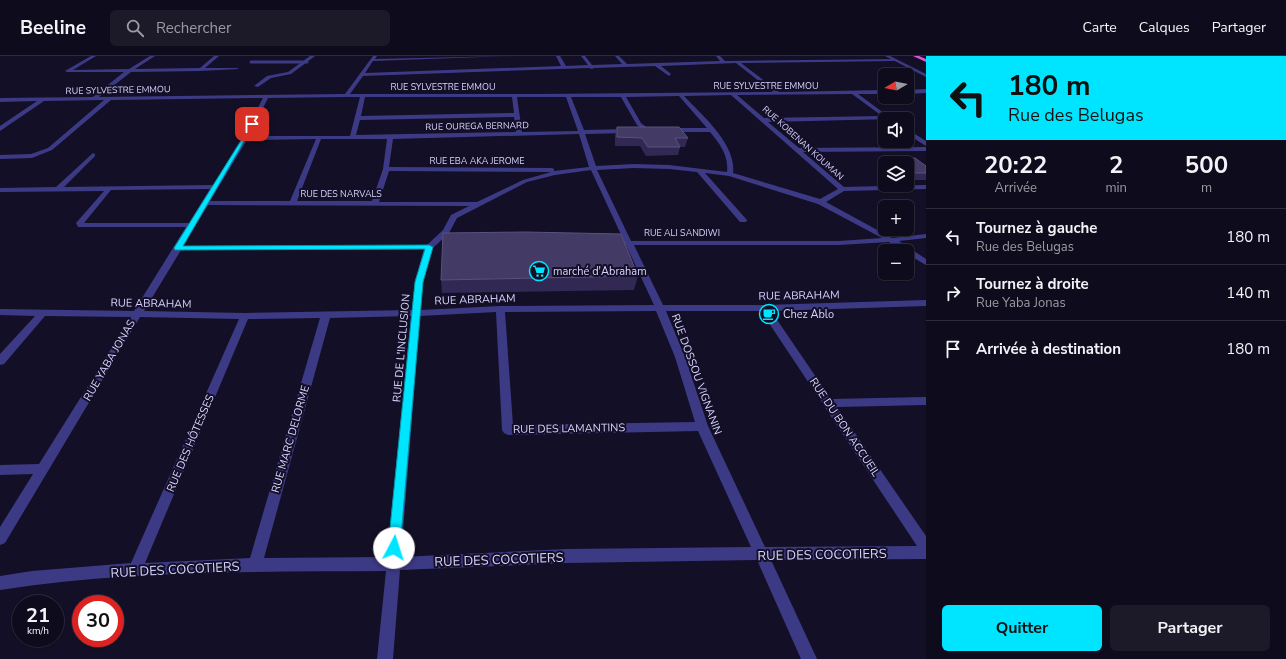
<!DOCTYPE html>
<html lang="fr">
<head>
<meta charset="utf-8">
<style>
  body { margin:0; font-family:"Nunito Sans",sans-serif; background:#1c1929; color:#f1f3f6; height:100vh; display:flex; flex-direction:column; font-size:15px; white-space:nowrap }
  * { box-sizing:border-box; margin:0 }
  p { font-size:13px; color:#9b9ba3 }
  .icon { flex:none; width:22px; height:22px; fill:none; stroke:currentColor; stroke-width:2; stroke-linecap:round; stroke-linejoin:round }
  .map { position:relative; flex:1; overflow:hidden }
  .panel { display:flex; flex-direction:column; background:#0e0b1c; width:360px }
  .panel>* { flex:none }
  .top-card { background:#00e5ff; color:#111; overflow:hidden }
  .needle { width:26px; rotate:260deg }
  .buttons { position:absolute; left:878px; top:12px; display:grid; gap:8px }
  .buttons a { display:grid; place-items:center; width:36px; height:36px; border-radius:6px; background:#0e0b1c; box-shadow:0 1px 3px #0004,0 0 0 1px #2e2b3b; font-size:20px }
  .speed { position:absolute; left:12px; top:539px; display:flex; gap:8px; font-size:20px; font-weight:700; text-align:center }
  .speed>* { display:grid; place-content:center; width:52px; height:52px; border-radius:50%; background:#0e0b1c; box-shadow:0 1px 3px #0004,0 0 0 1px #2e2b3b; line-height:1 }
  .speed small { font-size:10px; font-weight:400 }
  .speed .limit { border:6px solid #d22; background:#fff; color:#111 }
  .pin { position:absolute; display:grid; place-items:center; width:34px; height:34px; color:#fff; margin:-17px; border-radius:8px; box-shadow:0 2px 6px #0006 }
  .me { position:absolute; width:44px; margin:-22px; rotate:5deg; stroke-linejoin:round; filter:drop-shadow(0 0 3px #0008) }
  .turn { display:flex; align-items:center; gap:14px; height:84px; padding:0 16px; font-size:18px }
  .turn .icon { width:52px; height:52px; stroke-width:2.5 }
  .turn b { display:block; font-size:28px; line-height:34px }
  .eta { display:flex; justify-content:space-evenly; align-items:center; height:68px; text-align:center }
  .eta b { font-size:24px; font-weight:700; line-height:28px }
  .action { display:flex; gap:8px; margin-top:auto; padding:8px 16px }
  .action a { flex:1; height:46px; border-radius:6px; background:#00e5ff; color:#111; font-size:16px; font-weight:700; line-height:46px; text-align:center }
  .action a+a { background:#1c1929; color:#f1f3f6 }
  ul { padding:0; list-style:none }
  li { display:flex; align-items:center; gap:12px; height:56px; padding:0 16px; border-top:1px solid #2e2b3b }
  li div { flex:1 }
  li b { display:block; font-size:15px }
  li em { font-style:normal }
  header { display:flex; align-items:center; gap:24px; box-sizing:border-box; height:56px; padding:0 20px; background:#0e0b1c; border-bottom:1px solid #2e2b3b }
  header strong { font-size:19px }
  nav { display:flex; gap:22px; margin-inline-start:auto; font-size:14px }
  .search { width:280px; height:36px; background:#1c1929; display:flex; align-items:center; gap:10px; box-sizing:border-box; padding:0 14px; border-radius:6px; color:#9b9ba3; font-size:15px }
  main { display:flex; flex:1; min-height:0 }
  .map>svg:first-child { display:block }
</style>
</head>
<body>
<header>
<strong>Beeline</strong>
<div class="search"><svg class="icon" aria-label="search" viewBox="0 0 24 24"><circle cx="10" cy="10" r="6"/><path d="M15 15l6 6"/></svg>Rechercher</div>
<nav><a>Carte</a><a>Calques</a><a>Partager</a></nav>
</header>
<main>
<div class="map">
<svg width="926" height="603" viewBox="0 0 926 603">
  <rect width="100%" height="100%" fill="#130f26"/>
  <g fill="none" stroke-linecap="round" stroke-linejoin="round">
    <polyline stroke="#3d3a85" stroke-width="3" points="251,6 307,6"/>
    <g fill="#3d3a85" fill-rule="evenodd">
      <path d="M 91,0 L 96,0 L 73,14 L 129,13 L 150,0 L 155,0 L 135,13 L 200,12 L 214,0 L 219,0 L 205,12 L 237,12 L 239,13 L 200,15 L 131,16 L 99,41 L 345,38 L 373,0 L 377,0 L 375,3 L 512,0 L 373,5 L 365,17 L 561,10 L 556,0 L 560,0 L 566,10 L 588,9 L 581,0 L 585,0 L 592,9 L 622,8 L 615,0 L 619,0 L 627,8 L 720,5 L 716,0 L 720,0 L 725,5 L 897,3 L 895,5 L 741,7 L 779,36 L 885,34 L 885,38 L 858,38 L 892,63 L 768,66 L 799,92 L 926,91 L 926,95 L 803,96 L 844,131 L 926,129 L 926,133 L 844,135 L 826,146 L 892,182 L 926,178 L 926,182 L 899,185 L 926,203 L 926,209 L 907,198 L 907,195 L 902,195 L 889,186 L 839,189 L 634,189 L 663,249 L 764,249 L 926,244 L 926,250 L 771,255 L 831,343 L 926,341 L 926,349 L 837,351 L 926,480 L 926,503 L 771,504 L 817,603 L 801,603 L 757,504 L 567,507 L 400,514 L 393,603 L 377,603 L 386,515 C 258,516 126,514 0,534 L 0,520 L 32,515 L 131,507 L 239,263 L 140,261 L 5,487 L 0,489 L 0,471 L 33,418 L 0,419 L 0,409 L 39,408 L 131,261 L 45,260 L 4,308 L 0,309 L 0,298 L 35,260 L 0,259 L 0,253 L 134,255 L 186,171 L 78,171 L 76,167 L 104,135 L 0,136 L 0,132 L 56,131 L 93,97 L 95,98 L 95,100 L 64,131 L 213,129 L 242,82 L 263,42 L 111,44 L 52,94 L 32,102 L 0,103 L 0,99 L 31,98 L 48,92 L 104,44 L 44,45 L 0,75 L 0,70 L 37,45 L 0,46 L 0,42 L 93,41 L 124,16 L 67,16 L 65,15 ZM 736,7 L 773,36 L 538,38 L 350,38 L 363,20 L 589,12 L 592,13 L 594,12 L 655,10 L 669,20 L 671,18 L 661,10 ZM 852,38 L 882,60 L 764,62 L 737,39 ZM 731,39 L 838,133 L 820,143 L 733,117 C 737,89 702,59 684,40 ZM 679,40 L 707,72 L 669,72 L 666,74 L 669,76 L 710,76 C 720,88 729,100 727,116 L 669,109 L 634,108 L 596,110 L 585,78 L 629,77 L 632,75 L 629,73 L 584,74 L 571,41 L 621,41 L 637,69 L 647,76 L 650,74 L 641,67 L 626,41 ZM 344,41 L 360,41 L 350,80 L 249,80 L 268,42 ZM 365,41 L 512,41 L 514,57 L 361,60 ZM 517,41 L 566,41 L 578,75 L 522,76 ZM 514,61 L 516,76 L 356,79 L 360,64 ZM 579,78 L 589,111 L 554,115 L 554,113 L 552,112 L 389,111 L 393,83 ZM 316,83 L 290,145 L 210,145 L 247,84 ZM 321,83 L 387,83 L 383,113 L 372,145 L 297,145 ZM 634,112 L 669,113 L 697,116 L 740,166 L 746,166 L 747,164 L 705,117 L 729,120 L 818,148 L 882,182 L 839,185 L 631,185 L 597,114 ZM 591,114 L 624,185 L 621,187 L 626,189 L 654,249 L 500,250 L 421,254 L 423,225 L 433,192 L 449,177 L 457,162 L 527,126 L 555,119 ZM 389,115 L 551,116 L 523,124 L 477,146 L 379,146 ZM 210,133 L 189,167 L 84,167 L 111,134 ZM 208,149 L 469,150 L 451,159 L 443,174 L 427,189 L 183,190 ZM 424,193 L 415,225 L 412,254 L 245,257 L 144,255 L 181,194 ZM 656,255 L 675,301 L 695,366 L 513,369 L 505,256 ZM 666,255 L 761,255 L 917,490 L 765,491 L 708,370 L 685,301 ZM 496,256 L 502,374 L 504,377 L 508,379 L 698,375 L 751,491 L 567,493 L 401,501 L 420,260 ZM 411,260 L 387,501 L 264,502 L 330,262 ZM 320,262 L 250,502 L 145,507 L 248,263 Z"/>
      <polygon points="310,0 315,0 291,18 271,22 258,31 254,30 267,20 288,16"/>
      <polygon points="926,33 926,37 907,38 907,34"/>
      <polygon points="907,73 926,85 926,90 907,78"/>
    </g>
    <polygon fill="#3d3a85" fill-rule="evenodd" points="885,0 890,0 926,18 926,21"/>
    <polygon fill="#e055d1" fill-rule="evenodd" points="913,0 919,0 926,3 926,6"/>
  </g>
  <g fill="#312854">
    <polygon points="617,71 688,82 685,91 680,91 678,99 646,100 640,90 615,90 615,79"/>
    <polygon points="887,102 926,110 926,124 907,124 907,107 885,107 885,109 883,108"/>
    <polygon points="638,220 634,234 442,237 441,224"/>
  </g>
  <g fill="#433a66" stroke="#5a527e">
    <polygon points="617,71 679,71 688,82 675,82 680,91 648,91 642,82 617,81"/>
    <polygon points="887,102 915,102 926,110 926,117 907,117 907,107 893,107"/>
    <polygon points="525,176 621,178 638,220 441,224 443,177"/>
  </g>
  <polygon fill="#00e5ff" stroke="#0095a6" points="252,67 254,68 183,190 429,189 433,191 423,226 400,492 398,496 394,498 390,496 388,492 415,226 425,193 175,194 174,192"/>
  <defs>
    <g id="supermarket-ring" transform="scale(1)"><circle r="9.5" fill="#130f26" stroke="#00e5ff" stroke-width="1.5"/><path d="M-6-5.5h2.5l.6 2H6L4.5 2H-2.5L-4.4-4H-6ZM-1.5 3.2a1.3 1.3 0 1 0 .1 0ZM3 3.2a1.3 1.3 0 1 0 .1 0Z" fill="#00e5ff"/></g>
    <g id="cafe-ring" transform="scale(1)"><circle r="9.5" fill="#130f26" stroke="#00e5ff" stroke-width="1.5"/><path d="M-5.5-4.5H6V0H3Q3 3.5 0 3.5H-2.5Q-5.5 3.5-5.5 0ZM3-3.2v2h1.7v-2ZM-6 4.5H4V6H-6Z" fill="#00e5ff"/></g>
  </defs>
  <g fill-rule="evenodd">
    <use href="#supermarket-ring" x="539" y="215"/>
    <use href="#cafe-ring" x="769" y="258"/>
  </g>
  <g text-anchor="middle" stroke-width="4" stroke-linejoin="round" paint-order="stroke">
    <g font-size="9" fill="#d9d4ff" stroke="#130f26">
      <text x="766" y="33">RUE SYLVESTRE EMMOU</text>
      <text x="443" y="34">RUE SYLVESTRE EMMOU</text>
      <text transform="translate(118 34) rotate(-1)" y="3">RUE SYLVESTRE EMMOU</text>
      <text transform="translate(477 70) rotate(-1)" y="3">RUE OUREGA BERNARD</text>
      <text transform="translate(803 87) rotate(42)" y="3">RUE KOBENAN KOUMAN</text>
      <text x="477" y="108">RUE EBA AKA JEROME</text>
      <text x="341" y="141">RUE DES NARVALS</text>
      <text x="682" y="180">RUE ALI SANDIWI</text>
    </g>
    <g font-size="11" fill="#d9d4ff" stroke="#130f26" text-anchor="start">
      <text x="553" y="219">marché d'Abraham</text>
      <text x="783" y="262">Chez Ablo</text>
    </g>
    <g font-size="11" fill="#d9d4ff" stroke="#130f26">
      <text transform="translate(799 239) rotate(-1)" y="4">RUE ABRAHAM</text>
      <text transform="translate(475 243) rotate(-2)" y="4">RUE ABRAHAM</text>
      <text transform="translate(151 247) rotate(1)" y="4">RUE ABRAHAM</text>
      <text transform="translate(401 292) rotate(-85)" y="4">RUE DE L'INCLUSION</text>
      <text transform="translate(109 304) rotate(-60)" y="4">RUE YABA JONAS</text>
      <text transform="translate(697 318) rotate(70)" y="4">RUE DOSSOU VIGNANIN</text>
      <text transform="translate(845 371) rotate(56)" y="4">RUE DU BON ACCUEIL</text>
      <text transform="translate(569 372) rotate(-1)" y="4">RUE DES LAMANTINS</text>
      <text transform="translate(290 383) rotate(-74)" y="4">RUE MARC DELORME</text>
      <text transform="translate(190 387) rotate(-67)" y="4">RUE DES HÔTESSES</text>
    </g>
    <g font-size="13" fill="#d9d4ff" stroke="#130f26">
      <text transform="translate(822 498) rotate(-1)" y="5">RUE DES COCOTIERS</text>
      <text transform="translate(499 503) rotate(-2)" y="5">RUE DES COCOTIERS</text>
      <text transform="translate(175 513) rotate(-3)" y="5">RUE DES COCOTIERS</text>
    </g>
  </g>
</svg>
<div class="buttons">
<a><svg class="needle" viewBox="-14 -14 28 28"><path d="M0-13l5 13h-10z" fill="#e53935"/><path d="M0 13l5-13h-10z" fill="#9b9ba3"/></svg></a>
<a><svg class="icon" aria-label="sound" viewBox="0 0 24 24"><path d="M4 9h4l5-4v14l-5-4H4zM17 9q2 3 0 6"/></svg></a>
<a><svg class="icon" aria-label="layers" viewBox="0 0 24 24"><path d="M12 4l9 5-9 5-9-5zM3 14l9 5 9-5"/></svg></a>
<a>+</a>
<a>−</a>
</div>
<div class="speed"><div>21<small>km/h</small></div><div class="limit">30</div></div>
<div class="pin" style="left:252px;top:68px;background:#d93025"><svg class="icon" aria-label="arrive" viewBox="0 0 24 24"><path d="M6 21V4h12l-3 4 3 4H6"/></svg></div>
<svg class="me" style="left:394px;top:492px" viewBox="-20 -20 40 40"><circle r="19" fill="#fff"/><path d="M0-13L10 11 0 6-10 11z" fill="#00e5ff"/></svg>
</div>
<section class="panel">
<div class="top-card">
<div class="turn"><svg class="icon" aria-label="left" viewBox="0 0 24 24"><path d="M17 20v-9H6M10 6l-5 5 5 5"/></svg><div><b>180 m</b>Rue des Belugas</div></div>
</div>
<div class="eta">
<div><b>20:22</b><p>Arrivée</p></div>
<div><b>2</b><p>min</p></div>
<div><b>500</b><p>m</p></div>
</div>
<ul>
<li><svg class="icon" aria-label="left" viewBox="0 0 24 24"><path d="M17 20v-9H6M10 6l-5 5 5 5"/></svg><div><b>Tournez à gauche</b><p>Rue des Belugas</p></div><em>180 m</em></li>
<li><svg class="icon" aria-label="right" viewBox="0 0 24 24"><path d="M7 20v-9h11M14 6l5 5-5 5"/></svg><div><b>Tournez à droite</b><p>Rue Yaba Jonas</p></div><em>140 m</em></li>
<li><svg class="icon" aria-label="arrive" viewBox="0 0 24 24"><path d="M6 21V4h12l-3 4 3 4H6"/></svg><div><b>Arrivée à destination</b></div><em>180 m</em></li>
</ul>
<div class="action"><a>Quitter</a><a>Partager</a></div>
</section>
</main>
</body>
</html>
